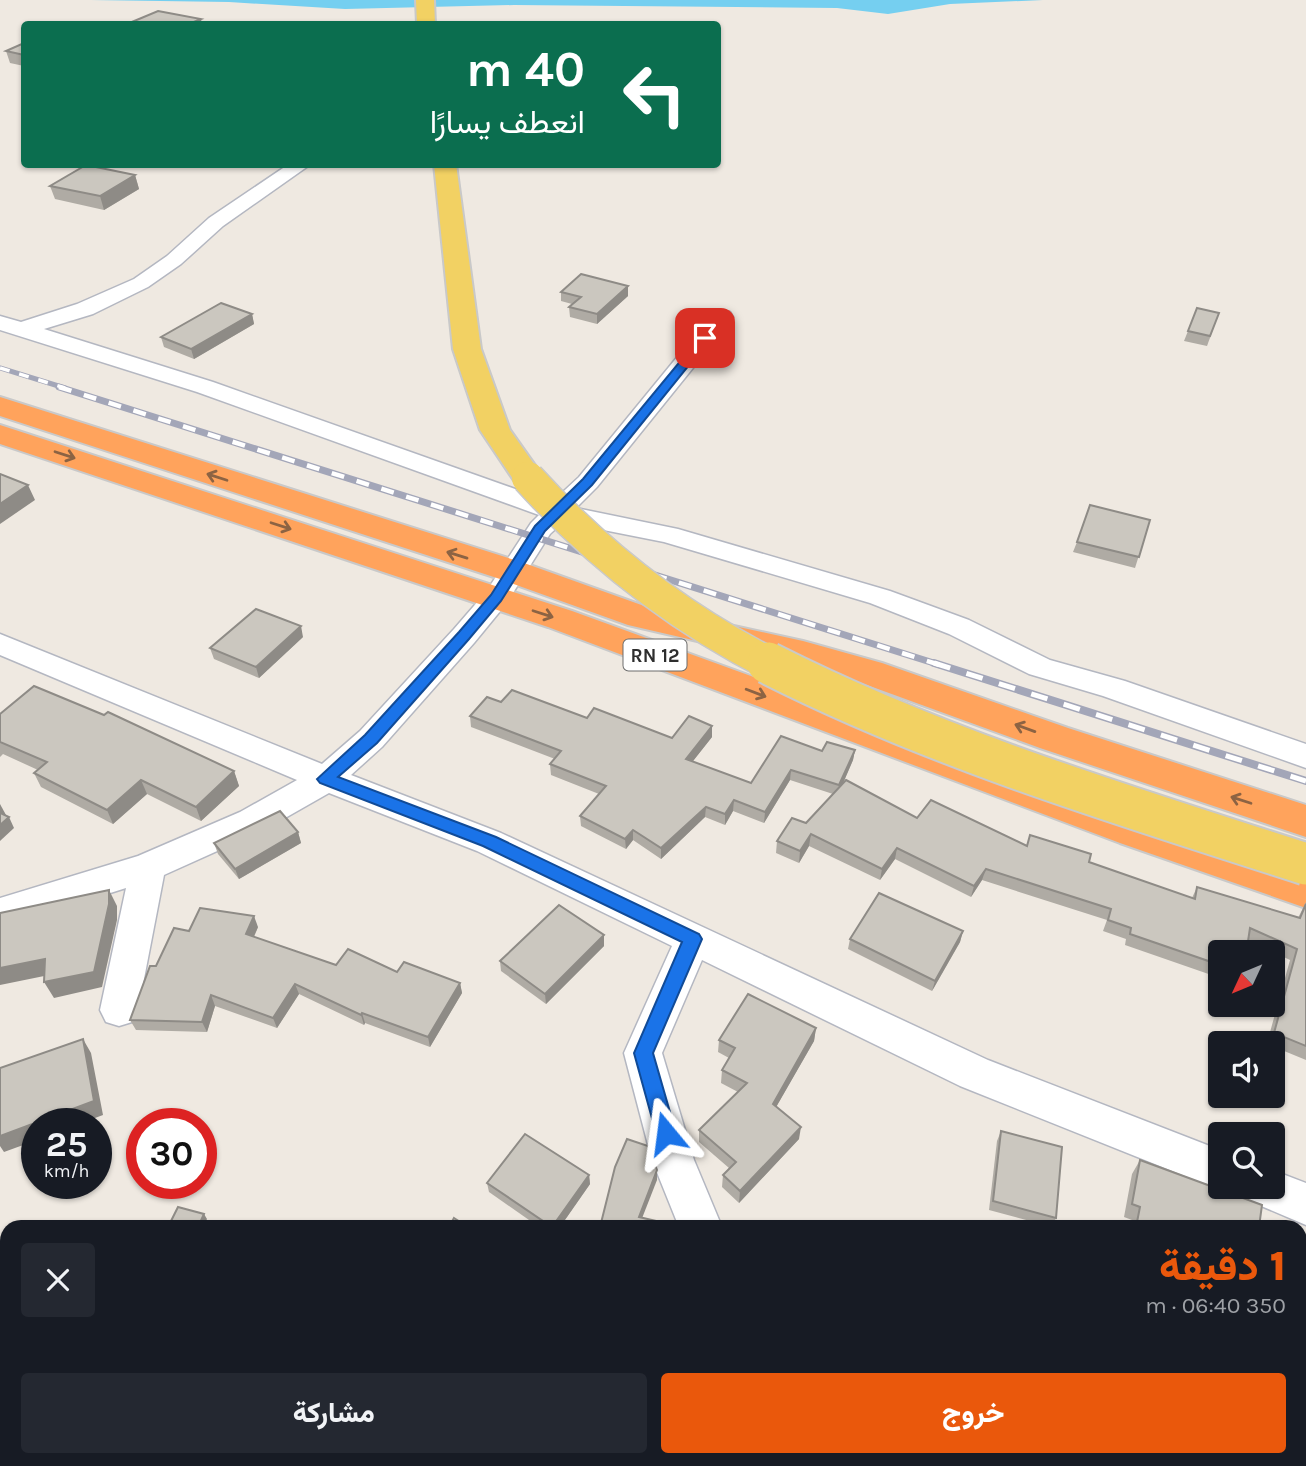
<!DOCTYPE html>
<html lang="ar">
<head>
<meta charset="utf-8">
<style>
  body { margin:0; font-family:Karla,Vazirmatn,sans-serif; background:#242831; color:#f1f3f6; direction:rtl; height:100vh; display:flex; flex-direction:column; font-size:26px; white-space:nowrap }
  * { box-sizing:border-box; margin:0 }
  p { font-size:23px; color:#9ea1a6 }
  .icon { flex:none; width:38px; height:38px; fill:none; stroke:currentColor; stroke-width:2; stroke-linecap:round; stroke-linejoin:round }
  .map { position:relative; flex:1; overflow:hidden; direction:ltr }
  .drawer { position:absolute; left:0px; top:1220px; width:1307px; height:247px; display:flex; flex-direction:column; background:#171b24; border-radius:21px 21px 0 0; box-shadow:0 2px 5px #0004; direction:rtl }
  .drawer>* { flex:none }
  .hud { position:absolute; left:21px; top:21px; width:700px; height:147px; border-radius:7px; box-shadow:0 2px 5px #0004; direction:rtl; background:#0b6e4f; color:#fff; overflow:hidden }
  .needle { width:46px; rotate:226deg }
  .fabs { position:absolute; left:1208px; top:940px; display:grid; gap:14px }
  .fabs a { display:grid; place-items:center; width:77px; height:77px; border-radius:7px; background:#171b24; box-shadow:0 2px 5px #0004; font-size:35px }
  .speed { position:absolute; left:21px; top:1108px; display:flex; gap:14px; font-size:35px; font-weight:700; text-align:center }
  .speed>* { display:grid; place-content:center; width:91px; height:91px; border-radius:50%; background:#171b24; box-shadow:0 2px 5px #0004; line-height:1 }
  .speed small { font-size:18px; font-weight:400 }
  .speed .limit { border:10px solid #d22; background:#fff; color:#111 }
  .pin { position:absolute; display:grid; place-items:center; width:60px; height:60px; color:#fff; margin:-30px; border-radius:14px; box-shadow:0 4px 10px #0006 }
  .me { position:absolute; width:77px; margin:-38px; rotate:344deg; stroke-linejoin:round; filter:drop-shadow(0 0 5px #0008) }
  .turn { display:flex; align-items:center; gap:24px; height:147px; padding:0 21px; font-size:32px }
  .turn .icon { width:91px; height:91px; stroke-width:2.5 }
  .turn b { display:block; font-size:49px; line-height:60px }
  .round { display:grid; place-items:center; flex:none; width:74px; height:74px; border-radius:7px; background:#242831 }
  .overview { display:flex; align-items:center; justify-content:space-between; height:119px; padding:0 21px }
  h1 { font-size:42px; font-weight:800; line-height:52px; color:#ea580c }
  .primary-button { display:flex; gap:14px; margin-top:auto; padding:14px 21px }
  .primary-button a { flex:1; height:80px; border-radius:7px; background:#ea580c; color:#fff; font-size:28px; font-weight:800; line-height:80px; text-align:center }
  .primary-button a+a { background:#242831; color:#f1f3f6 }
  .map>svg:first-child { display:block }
</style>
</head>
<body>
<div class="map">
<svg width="1306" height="1466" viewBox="0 0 1306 1466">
  <rect width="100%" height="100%" fill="#efe9e1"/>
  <polygon fill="#75cff0" points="91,0 1043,0 950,4 888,14 837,8 514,5 345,9 229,2"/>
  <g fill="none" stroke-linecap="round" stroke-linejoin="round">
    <g stroke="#b4b7c1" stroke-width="3">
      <g id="street">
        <polygon points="289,164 311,164 223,226 181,264 148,287 93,314 44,329 213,382 552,502 579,477 714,312 730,312 733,317 730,322 597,487 576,508 678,529 890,591 969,620 1050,660 1125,681 1306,744 1306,768 1103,696 1029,674 949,634 870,603 664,542 563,522 550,534 506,604 474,643 382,747 351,775 501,833 988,1060 1220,1150 1220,1186 1228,1186 1220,1190 960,1086 702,960 662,1053 694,1160 722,1227 679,1227 652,1160 624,1053 672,946 477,851 329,793 264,830 164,875 138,1010 132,1022 119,1026 106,1022 100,1010 126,888 0,928 0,898 138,856 240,812 297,780 0,655 0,634 322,764 360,731 454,629 486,592 531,523 539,515 197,392 0,330 0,316 21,322 77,304 134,279 167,256 209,218"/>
        <polygon points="1272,1170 1306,1183 1306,1225 1247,1200 1241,1186 1272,1186"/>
        <polygon points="774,1460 823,1460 825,1466 776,1466"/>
      </g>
    </g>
    <g stroke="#c9c9c9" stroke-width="4">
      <g id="primary">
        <polygon points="416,0 434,0 435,24 417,24"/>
        <polygon points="434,164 456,164 481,349 510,430 544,478 539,485 528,487 517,485 480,430 453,349"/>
      </g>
    </g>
    <g stroke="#c9c9c9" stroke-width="4">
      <g id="highway">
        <polygon points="0,397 524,563 647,607 803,641 882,663 1068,728 1306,805 1306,837 1040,748 856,681 801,665 628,625 500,579 0,416"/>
        <polygon points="0,425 572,611 1150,821 1306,874 1306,908 1120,843 548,627 0,444"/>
      </g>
    </g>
    <use href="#street" fill="#fff" fill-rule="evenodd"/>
    <use href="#primary" fill="#f2d163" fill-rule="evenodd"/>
    <use href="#highway" fill="#ffa35c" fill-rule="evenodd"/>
    <g stroke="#a3a6b8" stroke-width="5">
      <polyline id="rail-far2" points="0,368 65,388"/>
    </g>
    <g stroke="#a3a6b8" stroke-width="7">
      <polyline id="rail-far1" points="59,387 940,665"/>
    </g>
    <g stroke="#a3a6b8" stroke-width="8">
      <polyline id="rail" points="934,663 1306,781"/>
    </g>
    <use href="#rail-far2" stroke="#fff" stroke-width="3.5" stroke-dasharray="10" stroke-linecap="butt"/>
    <use href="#rail-far1" stroke="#fff" stroke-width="4.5" stroke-dasharray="13" stroke-linecap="butt"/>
    <use href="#rail" stroke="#fff" stroke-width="5" stroke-dasharray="17" stroke-linecap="butt"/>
    <g stroke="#c9c9c9" stroke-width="35" stroke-linecap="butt">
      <path id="primary-bridge-far1" d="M 528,478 C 598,555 679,618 772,665"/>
    </g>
    <g stroke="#c9c9c9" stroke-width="45" stroke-linecap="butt">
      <path id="primary-bridge" d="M 768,663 C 940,750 1123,805 1306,864"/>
    </g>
    <use href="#primary-bridge-far1" stroke="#f2d163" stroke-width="32"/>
    <use href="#primary-bridge" stroke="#f2d163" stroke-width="41"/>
  </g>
  <g fill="#afaba4">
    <polygon points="24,43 24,66 10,63 6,51"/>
    <polygon points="135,175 139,189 104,210 55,199 50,186"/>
    <polygon points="561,292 628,296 597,324 570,317 569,307 572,304 561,301"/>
    <polygon points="1219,313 1207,346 1184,341 1188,331"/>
    <polygon points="252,314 254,324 194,359 164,347 161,337"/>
    <polygon points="1150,520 1135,568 1073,552 1077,542"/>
    <polygon points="303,637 259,678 214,659 210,648"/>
    <polygon points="501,702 587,718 672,738 712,737 692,762 751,783 822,751 855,750 853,760 843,783 917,818 1089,862 1192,898 1197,887 1298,918 1306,902 1306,1060 1272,1046 1272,1043 1267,1043 1290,960 1248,940 1247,948 1244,952 1220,952 1220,978 1125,945 1126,939 1103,931 1107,920 982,880 971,897 895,859 880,880 809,846 799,863 776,853 777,841 806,823 833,794 790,780 764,823 733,811 725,825 705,817 661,859 633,840 626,849 581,826 580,816 599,794 551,775 550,764 555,759 471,727 470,716"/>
    <polygon points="0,714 234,771 239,786 201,821 147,794 113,824 41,787 34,773 38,770 3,754 0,757"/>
    <polygon points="298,832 301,843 239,879 218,854 214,843"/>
    <polygon points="258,927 254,937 336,965 397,972 460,983 462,993 430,1047 365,1023 364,1025 299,994 277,1028 215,1006 207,1032 136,1030 130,1020 189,931"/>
    <polygon points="963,931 960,942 932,991 848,949 850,939"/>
    <polygon points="604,935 604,946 546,1004 501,971 500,961"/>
    <polygon points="816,1028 814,1041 776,1107 799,1139 739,1203 722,1187 723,1175 729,1168 699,1142 699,1130 738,1092 721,1083 722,1070 729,1058 718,1052 719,1040"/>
    <polygon points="1001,1131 1056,1218 1052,1227 989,1210 997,1141"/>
    <polygon points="1140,1160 1259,1227 1130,1227 1132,1220 1124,1217 1132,1174"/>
    <polygon points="589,1175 590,1184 560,1227 539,1227 489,1192 487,1183"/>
    <polygon points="634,1460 675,1460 672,1466 647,1466"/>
    <polygon points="958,1460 1107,1460 1106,1466 958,1466"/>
    <polygon points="1141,1460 1189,1460 1193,1462 1193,1460 1262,1460 1294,1466 1139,1466"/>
  </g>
  <g fill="#8e8b86">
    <polygon points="201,19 202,24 189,24"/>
    <polygon points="135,175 139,189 104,210 100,196"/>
    <polygon points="628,286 628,296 597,324 597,314"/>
    <polygon points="252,314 254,324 194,359 191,349"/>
    <polygon points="28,485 35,500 0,524 0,504"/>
    <polygon points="301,626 303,637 259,678 256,667"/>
    <polygon points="712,726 712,737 686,770 686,759"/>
    <polygon points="855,750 853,760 838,795 839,785"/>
    <polygon points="791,770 790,780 764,823 765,812"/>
    <polygon points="234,771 239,786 201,821 196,807"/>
    <polygon points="141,780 147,794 113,824 107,810"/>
    <polygon points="734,800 733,811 725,825 725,814"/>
    <polygon points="0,804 6,815 0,819"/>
    <polygon points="706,807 705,817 661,859 661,848"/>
    <polygon points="9,817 14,828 0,841 0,825"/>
    <polygon points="633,830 633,840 626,849 625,839"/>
    <polygon points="298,832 301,843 239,879 235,869"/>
    <polygon points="811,834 809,846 799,863 800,851"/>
    <polygon points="897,848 895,859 880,880 882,869"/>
    <polygon points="986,869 982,880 971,897 974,886"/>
    <polygon points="109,890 117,906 117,920 102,987 54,998 44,982"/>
    <polygon points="254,916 258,927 250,945 246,934"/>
    <polygon points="963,931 960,942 932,991 935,981"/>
    <polygon points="604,935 604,946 546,1004 545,994"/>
    <polygon points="45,959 54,974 0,985 0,968"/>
    <polygon points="460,983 462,993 430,1047 428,1037"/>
    <polygon points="295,984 299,994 277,1028 273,1018"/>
    <polygon points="211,995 215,1006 207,1032 202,1022"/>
    <polygon points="362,1013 365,1023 364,1025 361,1015"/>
    <polygon points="816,1028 814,1041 771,1116 773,1104"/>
    <polygon points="83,1039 91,1053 103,1115 79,1124 37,1124 37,1140 4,1152 0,1146 0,1136"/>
    <polygon points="801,1127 799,1139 739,1203 740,1191"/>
    <polygon points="657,1170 657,1180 639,1226 639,1217"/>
    <polygon points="589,1175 590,1184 560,1227 552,1227"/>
    <polygon points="204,1214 207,1219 203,1227 198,1227"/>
  </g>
  <g fill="#cbc7bf" stroke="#8e8b86" stroke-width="2">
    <polygon points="158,11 201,19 189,24 127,24"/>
    <polygon points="24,43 24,55 6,51"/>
    <polygon points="86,165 135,175 100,196 50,186"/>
    <polygon points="581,274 628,286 597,314 569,307 581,297 561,292"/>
    <polygon points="221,303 252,314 191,349 161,337"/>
    <polygon points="1197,308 1219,313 1210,336 1188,331"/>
    <polygon points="0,474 28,485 0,504"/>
    <polygon points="1090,505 1150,520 1139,557 1077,542"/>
    <polygon points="256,609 301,626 256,667 210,648"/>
    <polygon points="34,686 104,715 108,712 234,771 196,807 141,780 107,810 34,773 47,762 0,742 0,714"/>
    <polygon points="512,690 587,718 594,708 672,738 689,716 712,726 686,759 751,783 781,736 822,751 827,742 855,750 839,785 791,770 765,812 734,800 725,814 706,807 661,848 633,830 625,839 580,816 606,786 550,764 561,751 470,716 487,697 501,702"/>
    <polygon points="846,780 917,818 931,800 1027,846 1030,835 1091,854 1089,862 1195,899 1197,887 1300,918 1306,904 1306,1046 1274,1033 1297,949 1250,928 1247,948 1236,944 1234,952 1220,952 1220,965 1130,934 1131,928 1108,920 1111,909 986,869 974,886 897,848 882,869 811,834 800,851 777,841 792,818 806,823"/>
    <polygon points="280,811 298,832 235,869 214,843"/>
    <polygon points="0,813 9,817 0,825"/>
    <polygon points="109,890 109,904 94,972 44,982 45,959 0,968 0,913"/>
    <polygon points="879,893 963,931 935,981 850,939"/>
    <polygon points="559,905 604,935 545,994 500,961"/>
    <polygon points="200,908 254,916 246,934 336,965 348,949 397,972 404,962 460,983 428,1037 362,1013 361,1015 295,984 273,1018 211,995 202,1022 130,1020 150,966 156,966 174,928 189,931"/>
    <polygon points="748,994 816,1028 773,1104 801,1127 740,1191 723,1175 736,1162 699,1130 747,1083 722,1070 735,1048 719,1040"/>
    <polygon points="83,1039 94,1101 0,1136 0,1068"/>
    <polygon points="1001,1131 1062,1147 1056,1218 993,1201"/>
    <polygon points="525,1134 589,1175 552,1227 487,1183"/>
    <polygon points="627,1139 648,1146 657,1170 639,1217 669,1224 668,1227 600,1227 615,1167"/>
    <polygon points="1140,1160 1262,1205 1259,1227 1136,1227 1140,1207 1132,1204"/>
    <polygon points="178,1207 204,1214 198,1227 168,1227"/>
    <polygon points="454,1218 468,1227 449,1227"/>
    <polygon points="646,1460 673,1460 670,1466 658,1466"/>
    <polygon points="963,1460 1107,1460 1106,1466 962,1466"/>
    <polygon points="1147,1460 1189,1460 1201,1466 1145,1466"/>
    <polygon points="1203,1460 1262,1460 1294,1466 1204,1466"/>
  </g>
  <defs><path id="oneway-shaft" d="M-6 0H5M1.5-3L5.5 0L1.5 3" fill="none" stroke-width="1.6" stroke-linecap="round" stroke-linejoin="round" transform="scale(1.75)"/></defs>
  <g stroke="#8c6343">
    <use href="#oneway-shaft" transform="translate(65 455) rotate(18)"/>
    <use href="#oneway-shaft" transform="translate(217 477) rotate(-162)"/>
    <use href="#oneway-shaft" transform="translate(281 526) rotate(18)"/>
    <use href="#oneway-shaft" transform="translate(457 555) rotate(-163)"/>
    <use href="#oneway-shaft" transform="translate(543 614) rotate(18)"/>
    <use href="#oneway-shaft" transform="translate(756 693) rotate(21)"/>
    <use href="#oneway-shaft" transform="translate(1025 728) rotate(-160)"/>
    <use href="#oneway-shaft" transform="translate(1241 800) rotate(-162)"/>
  </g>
  <polygon fill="#1a73e8" stroke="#114b97" stroke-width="2" points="701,336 711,338 592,485 545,531 501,601 469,639 377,743 338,777 496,837 699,934 702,939 653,1053 676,1133 673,1140 666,1143 659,1140 656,1133 634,1053 682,942 483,846 320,783 317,779 365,735 459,632 491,595 535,526 583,479"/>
  <g text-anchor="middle" stroke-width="6" stroke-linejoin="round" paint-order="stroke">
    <rect fill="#fff" stroke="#6d6d6d" stroke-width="2" x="623.5" y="639.5" width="63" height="31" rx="5"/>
    <g font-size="19" font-weight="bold" fill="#2e2e2e">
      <text x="655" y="662">RN 12</text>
    </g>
  </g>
</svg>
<div class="fabs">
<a><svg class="needle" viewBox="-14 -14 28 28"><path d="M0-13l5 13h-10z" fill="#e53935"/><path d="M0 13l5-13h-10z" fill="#9ea1a6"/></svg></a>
<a><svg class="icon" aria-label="sound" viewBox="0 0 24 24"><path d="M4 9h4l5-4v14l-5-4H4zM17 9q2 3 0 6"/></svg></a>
<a><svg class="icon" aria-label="search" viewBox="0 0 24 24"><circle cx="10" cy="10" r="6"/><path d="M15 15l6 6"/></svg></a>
</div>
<div class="speed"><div>25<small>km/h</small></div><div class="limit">30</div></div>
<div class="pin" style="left:705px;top:338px;background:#d93025"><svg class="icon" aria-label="arrive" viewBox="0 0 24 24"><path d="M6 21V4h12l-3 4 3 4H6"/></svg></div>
<svg class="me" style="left:666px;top:1133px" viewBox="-20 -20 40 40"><path d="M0-17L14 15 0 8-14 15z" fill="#1a73e8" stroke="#fff" stroke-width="4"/></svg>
<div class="hud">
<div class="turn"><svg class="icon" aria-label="left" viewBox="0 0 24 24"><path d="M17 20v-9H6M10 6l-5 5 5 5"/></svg><div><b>40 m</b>انعطف يسارًا</div></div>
</div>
<section class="drawer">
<div class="overview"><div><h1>1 دقيقة</h1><p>350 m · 06:40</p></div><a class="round"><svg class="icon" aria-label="close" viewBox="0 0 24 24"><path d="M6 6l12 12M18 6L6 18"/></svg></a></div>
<div class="primary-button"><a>خروج</a><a>مشاركة</a></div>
</section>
</div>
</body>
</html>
